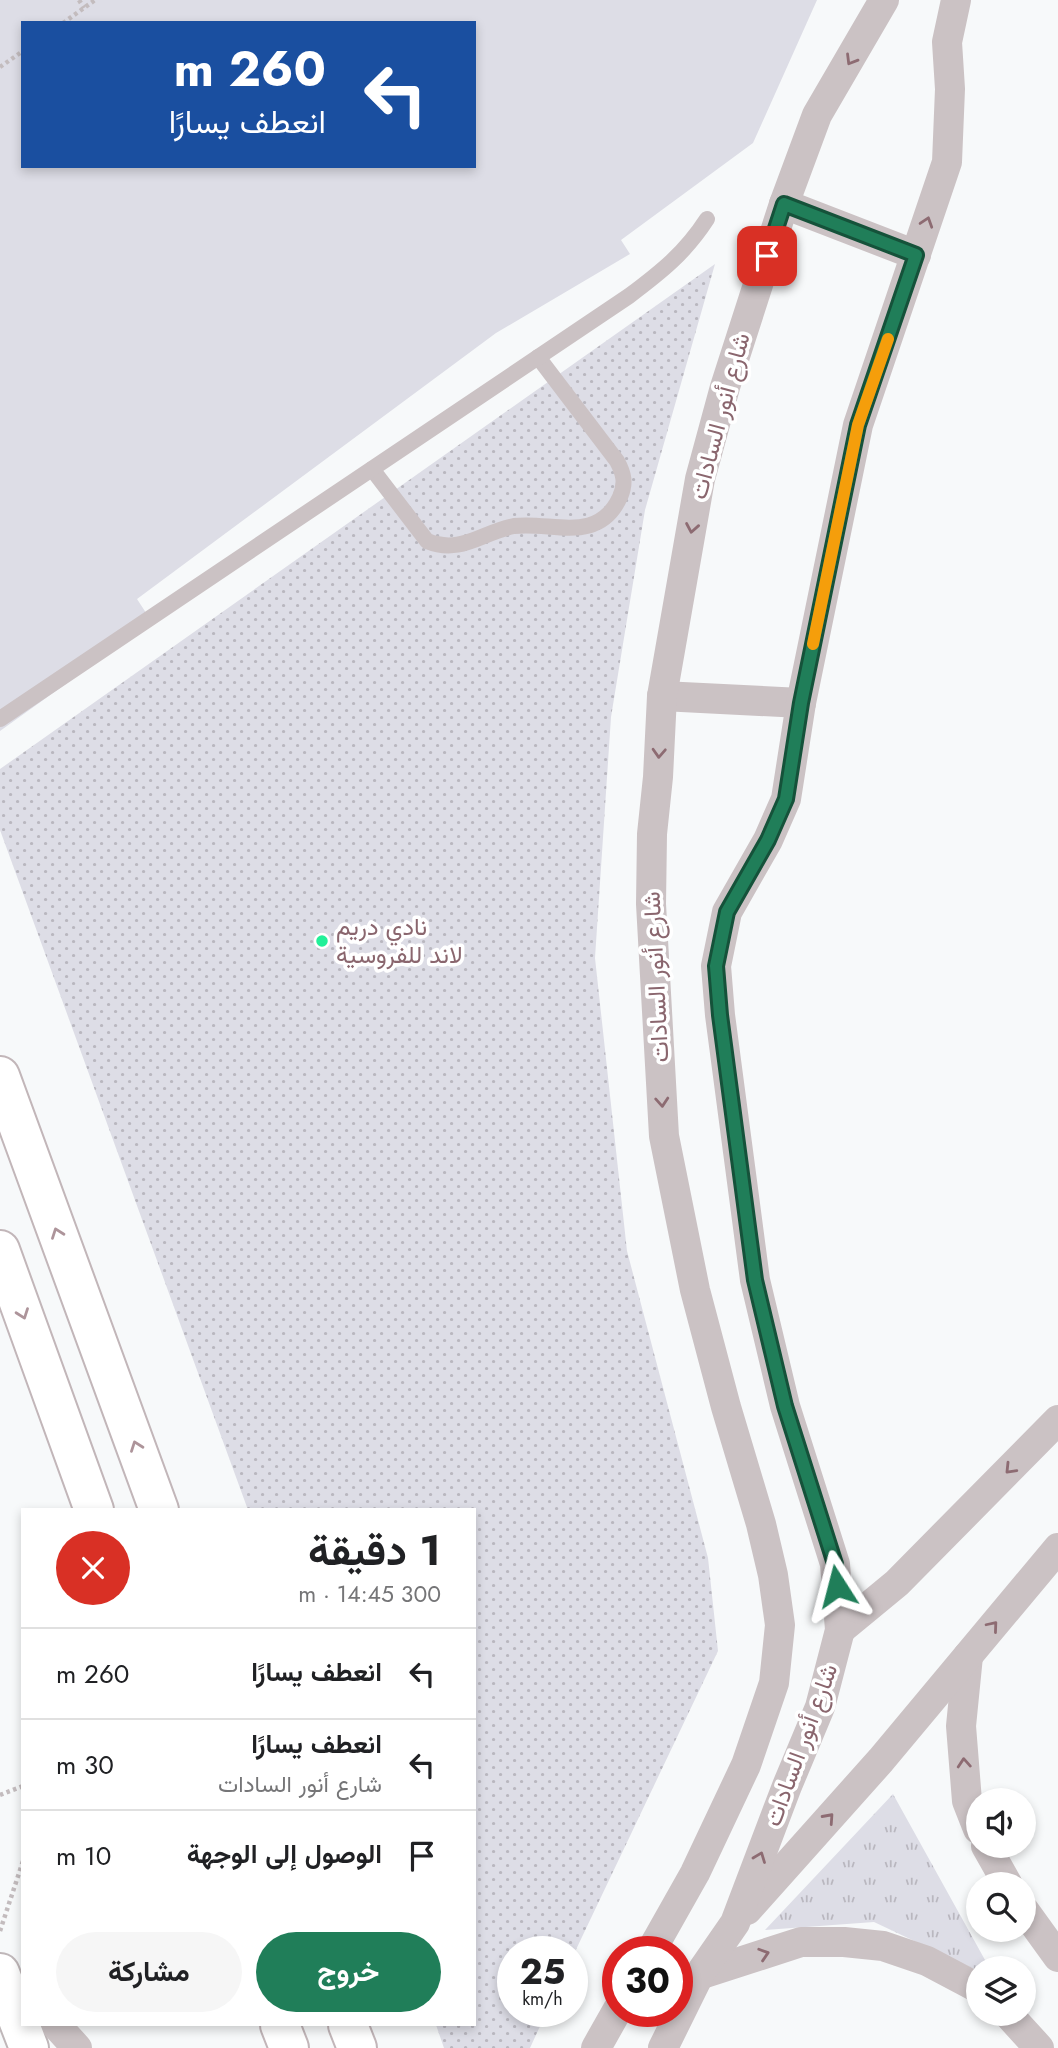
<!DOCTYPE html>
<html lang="ar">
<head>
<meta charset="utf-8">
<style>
  body { margin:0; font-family:Jost,Vazirmatn,sans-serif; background:#f6f6f6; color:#202124; direction:rtl; height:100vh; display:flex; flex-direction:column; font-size:26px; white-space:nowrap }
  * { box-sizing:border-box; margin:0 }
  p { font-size:23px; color:#757577 }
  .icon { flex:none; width:38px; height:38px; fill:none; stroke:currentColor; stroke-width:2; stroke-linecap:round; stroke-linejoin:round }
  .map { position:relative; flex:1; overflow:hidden; direction:ltr }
  .sheet { position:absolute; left:21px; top:1508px; width:455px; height:518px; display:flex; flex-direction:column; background:#fff; border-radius:0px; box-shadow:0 4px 10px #0003; direction:rtl }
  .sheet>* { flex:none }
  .guide { position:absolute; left:21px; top:21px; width:455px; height:147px; border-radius:0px; box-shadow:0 4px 10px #0003; direction:rtl; background:#1a4fa0; color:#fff; overflow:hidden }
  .controls { position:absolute; left:966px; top:1788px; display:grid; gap:14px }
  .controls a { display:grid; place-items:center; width:70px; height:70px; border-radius:50%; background:#fff; box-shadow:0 4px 10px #0003; font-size:35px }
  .speed { position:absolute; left:497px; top:1936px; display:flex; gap:14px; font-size:35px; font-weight:700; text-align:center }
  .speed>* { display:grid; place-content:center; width:91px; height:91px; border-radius:50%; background:#fff; box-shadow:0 4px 10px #0003; line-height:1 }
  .speed small { font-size:18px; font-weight:400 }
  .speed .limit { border:10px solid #d22; background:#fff; color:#111 }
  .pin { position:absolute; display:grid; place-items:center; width:60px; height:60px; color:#fff; margin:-30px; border-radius:14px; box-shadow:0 4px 10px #0006 }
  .me { position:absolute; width:77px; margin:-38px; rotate:351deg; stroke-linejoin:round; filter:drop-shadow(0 0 5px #0008) }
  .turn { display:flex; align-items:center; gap:24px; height:147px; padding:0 35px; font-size:32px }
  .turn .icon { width:91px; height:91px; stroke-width:2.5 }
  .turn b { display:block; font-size:49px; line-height:60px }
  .round { display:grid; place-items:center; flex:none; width:74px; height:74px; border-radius:37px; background:#f6f6f6 }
  .summary { display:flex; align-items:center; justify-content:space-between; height:119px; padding:0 35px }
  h1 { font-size:42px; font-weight:700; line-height:52px }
  .action { display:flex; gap:14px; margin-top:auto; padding:14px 35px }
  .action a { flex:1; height:80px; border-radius:42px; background:#207e59; color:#fff; font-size:28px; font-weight:700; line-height:80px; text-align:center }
  .action a+a { background:#f6f6f6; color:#202124 }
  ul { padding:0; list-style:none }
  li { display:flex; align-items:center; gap:21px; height:91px; padding:0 35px; border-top:2px solid #e0e0e0 }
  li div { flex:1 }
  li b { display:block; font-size:26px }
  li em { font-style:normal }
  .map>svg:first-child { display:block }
</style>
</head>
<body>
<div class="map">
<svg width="1058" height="2048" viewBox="0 0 1058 2048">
  <defs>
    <pattern id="grass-tufts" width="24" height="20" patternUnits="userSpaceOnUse" patternTransform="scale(1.75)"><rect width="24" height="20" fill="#dddde6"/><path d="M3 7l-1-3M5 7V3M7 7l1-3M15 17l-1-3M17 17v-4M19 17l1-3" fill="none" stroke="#b9b7bf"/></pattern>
    <pattern id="park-dots" width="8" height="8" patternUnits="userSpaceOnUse" patternTransform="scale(1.75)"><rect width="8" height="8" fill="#dddde6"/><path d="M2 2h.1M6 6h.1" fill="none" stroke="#b9b7bf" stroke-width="1.8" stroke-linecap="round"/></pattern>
  </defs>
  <rect width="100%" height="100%" fill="#f7f9fa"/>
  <polygon fill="url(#grass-tufts)" points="893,1794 990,1969 978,1969 978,1971 874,1922 765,1930"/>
  <polygon fill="url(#park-dots)" points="715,264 645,510 611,717 595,958 627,1251 708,1558 718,1651 572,1958 572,1951 513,1951 513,2011 547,2011 530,2048 444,2048 436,2025 474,2025 474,1510 248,1510 0,830 0,769"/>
  <path fill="#dddde6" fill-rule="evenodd" d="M 0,0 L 817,0 L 753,143 L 621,240 L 630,254 L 496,333 L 137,599 L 152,622 L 0,731 ZM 23,23 L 474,23 L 474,166 L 23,166 Z"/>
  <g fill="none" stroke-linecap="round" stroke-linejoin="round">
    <g stroke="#c2b6b9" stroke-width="42">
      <g id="secondary">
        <polyline points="0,1076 159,1510"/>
        <polyline points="0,1250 94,1510"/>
        <polyline points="280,2025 289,2048"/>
        <polyline points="348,2025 357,2048"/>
      </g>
    </g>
    <g stroke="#bfb7b9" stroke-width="42">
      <polyline id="highway" points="0,1973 29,2048"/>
    </g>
    <g stroke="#c3bcbe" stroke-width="4.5" stroke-dasharray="3.5 3.5" stroke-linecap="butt">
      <polyline points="79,0 84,8"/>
      <polyline points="63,23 95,0"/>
      <polyline points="0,67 23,51"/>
      <polyline points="0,1795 23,1786"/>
      <polyline points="0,1931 23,1861"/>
    </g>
    <g stroke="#cbc2c4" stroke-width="16">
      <path d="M 372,469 L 427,541 C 461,555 482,532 514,526 C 552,521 598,545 620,497 C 626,483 624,474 617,461 L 538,357"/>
      <path d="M 0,719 L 629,296 C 661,272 685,253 707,219"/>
    </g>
    <g stroke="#cbc2c4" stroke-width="30">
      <polyline points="784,204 916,255"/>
      <polyline points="662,696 801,703"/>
      <polyline points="840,1630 897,1583 1058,1420"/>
      <polyline points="968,1656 961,1726 967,1801 978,1829"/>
      <polyline points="986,1846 1008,1885"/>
      <polyline points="747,1910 881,1760 1058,1548"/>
      <polyline points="1024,1910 1058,1957"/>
      <polyline points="651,1951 695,1873 746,1765 774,1683 780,1625 773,1575 761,1524 726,1407 695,1290 664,1136 651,904 652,834 658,777 662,696 700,479 725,387 784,204 817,115 884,0"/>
      <polyline points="699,1975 801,1942 844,1942 883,1946 927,1961 978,1988"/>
      <polyline points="1008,2014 1039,2048"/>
      <polyline points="56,2025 77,2048"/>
      <polyline points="596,2048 618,2009"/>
      <polyline points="663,2048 699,1975 735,1923 787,1786 820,1707 840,1630 835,1564 785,1406 755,1280 720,1015 716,966 727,912 768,840 786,799 801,703 858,425 947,162 950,89 947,42 956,0"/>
    </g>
    <use href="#secondary" stroke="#fff" stroke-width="38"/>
    <use href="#highway" stroke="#fff" stroke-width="38"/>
  </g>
  <defs><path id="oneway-chevron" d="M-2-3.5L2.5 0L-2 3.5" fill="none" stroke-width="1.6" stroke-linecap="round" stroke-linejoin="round" transform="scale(1.75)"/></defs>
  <g stroke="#8d6b72">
    <use href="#oneway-chevron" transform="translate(851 60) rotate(121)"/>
    <use href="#oneway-chevron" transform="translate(927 222) rotate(-72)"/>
    <use href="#oneway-chevron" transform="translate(692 528) rotate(100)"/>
    <use href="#oneway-chevron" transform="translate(659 753) rotate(93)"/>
    <use href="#oneway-chevron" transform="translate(662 1102) rotate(86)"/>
    <use href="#oneway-chevron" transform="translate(1010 1469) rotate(134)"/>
    <use href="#oneway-chevron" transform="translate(993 1626) rotate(-50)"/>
    <use href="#oneway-chevron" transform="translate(964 1763) rotate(-94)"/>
    <use href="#oneway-chevron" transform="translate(829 1818) rotate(-48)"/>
    <use href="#oneway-chevron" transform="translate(760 1857) rotate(-69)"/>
    <use href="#oneway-chevron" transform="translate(764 1954) rotate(-18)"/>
  </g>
  <g stroke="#ad949a">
    <use href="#oneway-chevron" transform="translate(57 1233) rotate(-110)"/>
    <use href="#oneway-chevron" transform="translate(23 1314) rotate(70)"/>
    <use href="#oneway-chevron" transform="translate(136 1446) rotate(-110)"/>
  </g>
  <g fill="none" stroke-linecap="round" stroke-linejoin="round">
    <g stroke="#15523a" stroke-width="18">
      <polyline id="route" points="767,256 784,204 916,255 858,425 801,703 786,799 768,840 727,912 716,966 720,1015 755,1280 785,1406 835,1564 837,1586"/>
    </g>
    <use href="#route" stroke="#207e59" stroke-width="12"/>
    <polyline stroke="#f59e0b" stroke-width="12" points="813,644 858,425 888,339"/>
  </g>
  <circle fill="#21f099" stroke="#fff" stroke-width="2.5" cx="322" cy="941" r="7"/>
  <g text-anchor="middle" stroke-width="7" stroke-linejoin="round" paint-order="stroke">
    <g font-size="24" fill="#8a666e" stroke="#fff">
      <text transform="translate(720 416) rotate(-75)" y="8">شارع أنور السادات</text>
      <text transform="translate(656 977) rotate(-93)" y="8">شارع أنور السادات</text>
      <text transform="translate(801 1745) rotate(-70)" y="8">شارع أنور السادات</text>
    </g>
    <g font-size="24" fill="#8a666e" stroke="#fff" text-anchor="start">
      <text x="336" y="935">نادي دريم<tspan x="336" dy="28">لاند للفروسية</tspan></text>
    </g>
  </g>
</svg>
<div class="controls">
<a><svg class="icon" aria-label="sound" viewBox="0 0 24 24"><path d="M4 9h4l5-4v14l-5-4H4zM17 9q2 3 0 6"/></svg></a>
<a><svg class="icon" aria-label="search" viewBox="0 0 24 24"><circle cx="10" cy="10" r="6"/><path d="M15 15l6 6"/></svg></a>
<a><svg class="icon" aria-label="layers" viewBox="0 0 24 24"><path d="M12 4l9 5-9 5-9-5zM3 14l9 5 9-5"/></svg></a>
</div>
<div class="speed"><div>25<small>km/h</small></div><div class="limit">30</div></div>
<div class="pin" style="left:767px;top:256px;background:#d93025"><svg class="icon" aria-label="arrive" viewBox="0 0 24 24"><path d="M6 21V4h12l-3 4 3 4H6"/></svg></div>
<svg class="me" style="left:837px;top:1586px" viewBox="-20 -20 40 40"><path d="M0-17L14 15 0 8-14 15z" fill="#207e59" stroke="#fff" stroke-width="4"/></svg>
<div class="guide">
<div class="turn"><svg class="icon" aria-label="left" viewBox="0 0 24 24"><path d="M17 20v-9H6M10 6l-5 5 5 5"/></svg><div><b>260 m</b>انعطف يسارًا</div></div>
</div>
<section class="sheet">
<div class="summary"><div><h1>1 دقيقة</h1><p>300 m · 14:45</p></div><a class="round" style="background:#d93025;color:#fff"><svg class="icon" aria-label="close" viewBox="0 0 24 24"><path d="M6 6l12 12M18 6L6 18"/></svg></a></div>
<ul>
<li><svg class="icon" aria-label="left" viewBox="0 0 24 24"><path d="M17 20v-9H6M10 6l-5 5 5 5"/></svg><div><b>انعطف يسارًا</b></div><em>260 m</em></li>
<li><svg class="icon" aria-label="left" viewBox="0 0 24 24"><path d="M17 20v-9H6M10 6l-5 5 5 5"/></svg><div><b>انعطف يسارًا</b><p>شارع أنور السادات</p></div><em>30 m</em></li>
<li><svg class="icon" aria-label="arrive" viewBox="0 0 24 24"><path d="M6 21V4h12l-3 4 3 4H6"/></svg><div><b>الوصول إلى الوجهة</b></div><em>10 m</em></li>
</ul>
<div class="action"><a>خروج</a><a>مشاركة</a></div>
</section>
</div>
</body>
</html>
